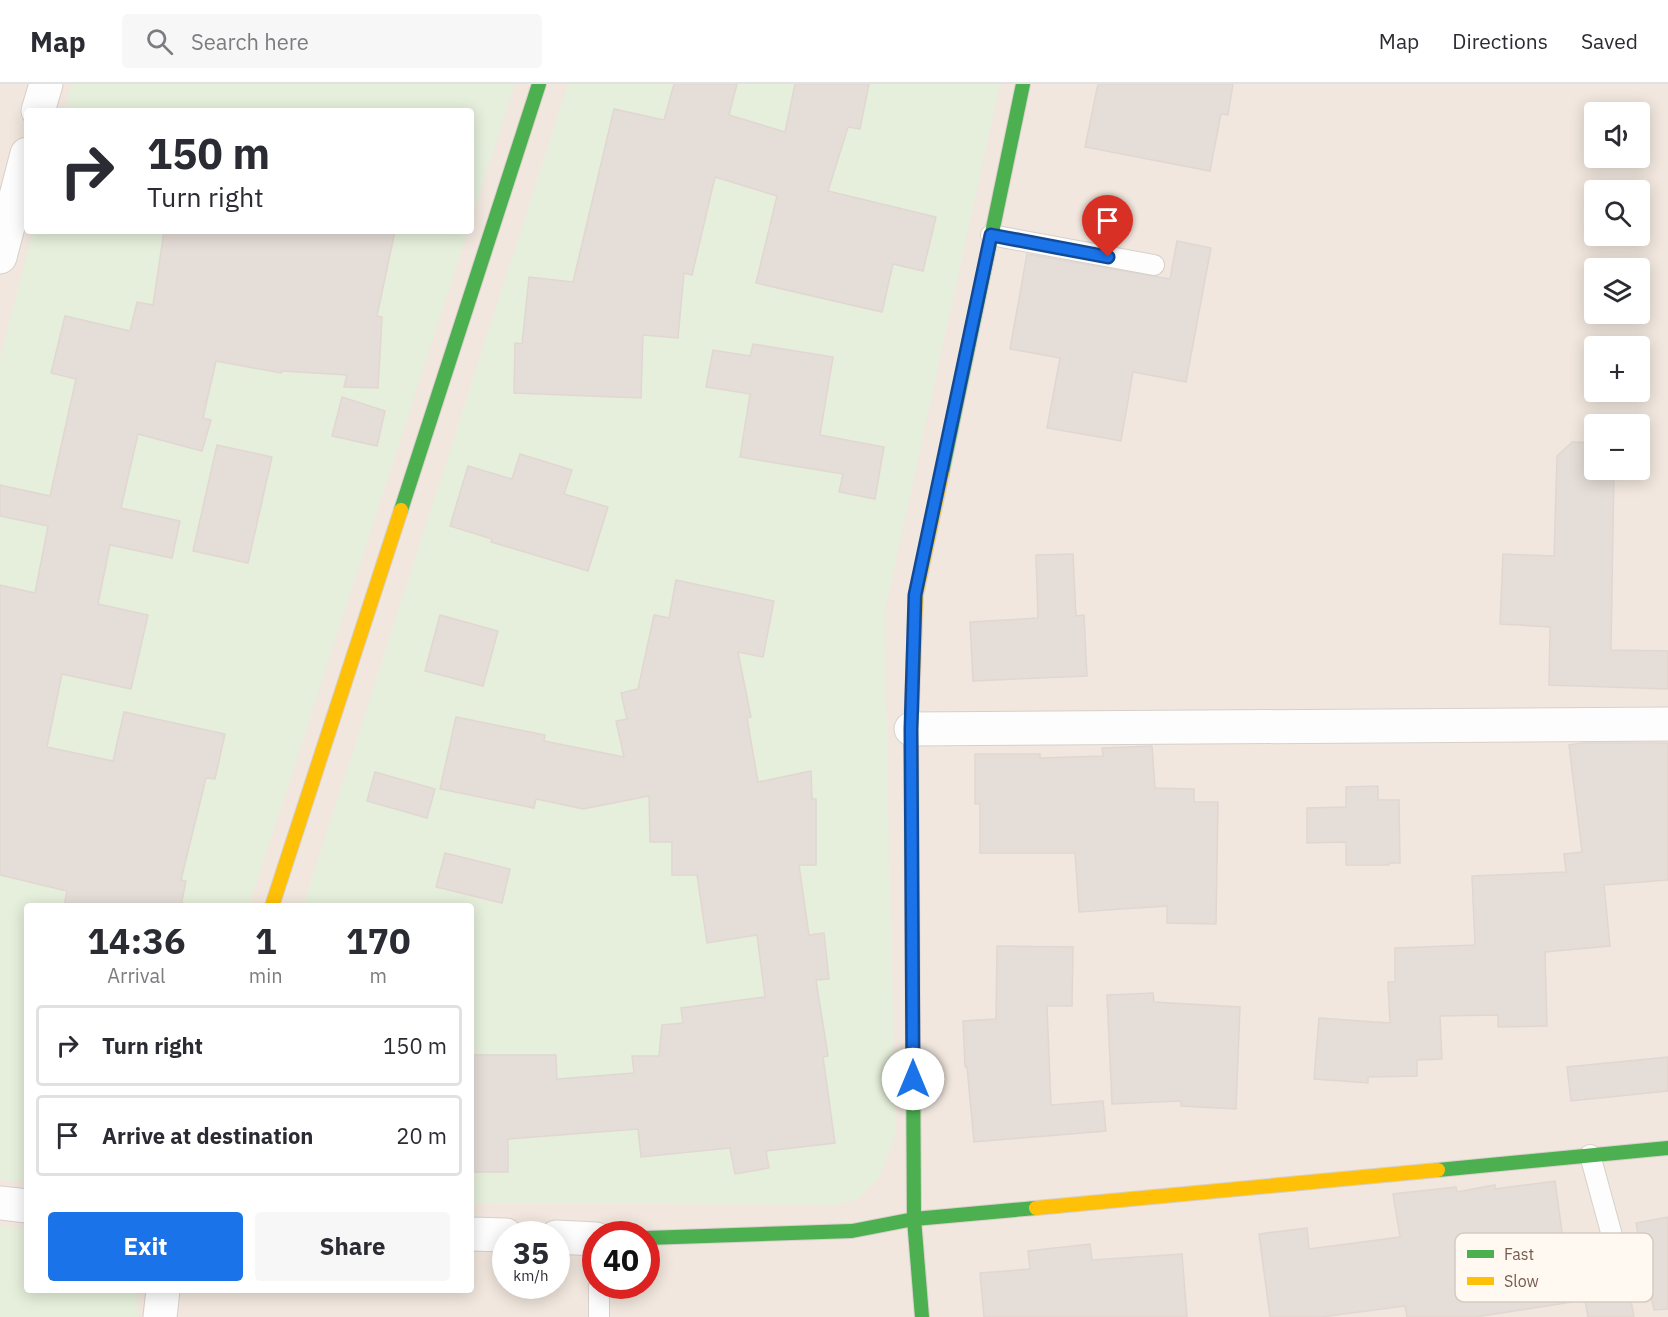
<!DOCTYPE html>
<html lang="en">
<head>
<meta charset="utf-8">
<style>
  body { margin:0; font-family:"IBM Plex Sans",sans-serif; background:#f7f7f7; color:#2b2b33; height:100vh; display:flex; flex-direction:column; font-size:22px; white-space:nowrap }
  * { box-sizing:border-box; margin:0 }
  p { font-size:20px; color:#7c7c81 }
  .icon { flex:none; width:33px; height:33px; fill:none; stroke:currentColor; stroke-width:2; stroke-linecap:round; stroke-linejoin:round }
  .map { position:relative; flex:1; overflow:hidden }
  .panel { position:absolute; left:24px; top:819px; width:450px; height:390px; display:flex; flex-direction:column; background:#fff; border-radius:6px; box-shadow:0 3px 15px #0003 }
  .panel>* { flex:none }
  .hud { position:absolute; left:24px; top:24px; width:450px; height:126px; border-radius:6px; box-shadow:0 3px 15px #0003; background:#fff; color:#2b2b33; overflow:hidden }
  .buttons { position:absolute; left:1584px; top:18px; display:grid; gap:12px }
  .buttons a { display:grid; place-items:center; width:66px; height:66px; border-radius:6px; background:#fff; box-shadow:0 3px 15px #0003; font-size:30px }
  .speed { position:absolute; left:492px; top:1137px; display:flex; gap:12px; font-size:30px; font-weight:700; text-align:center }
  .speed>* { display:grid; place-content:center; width:78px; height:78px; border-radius:50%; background:#fff; box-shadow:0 3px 15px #0003; line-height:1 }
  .speed small { font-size:15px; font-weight:400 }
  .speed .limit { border:9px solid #d22; background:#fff; color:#111 }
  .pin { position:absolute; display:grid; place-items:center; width:51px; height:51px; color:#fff; margin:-62px -26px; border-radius:50% 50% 50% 0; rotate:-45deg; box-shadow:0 0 6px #0007 }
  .pin .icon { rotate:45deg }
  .me { position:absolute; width:66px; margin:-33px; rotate:0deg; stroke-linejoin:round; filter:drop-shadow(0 0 4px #0008) }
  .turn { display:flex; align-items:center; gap:21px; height:126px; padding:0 24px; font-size:27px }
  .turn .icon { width:78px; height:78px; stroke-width:2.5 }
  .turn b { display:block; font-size:42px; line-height:51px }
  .eta { display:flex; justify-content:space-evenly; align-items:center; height:102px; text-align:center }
  .eta b { font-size:36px; font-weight:700; line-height:42px }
  .primary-button { display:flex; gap:12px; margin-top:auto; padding:12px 24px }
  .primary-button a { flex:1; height:69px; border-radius:6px; background:#1a73e8; color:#fff; font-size:24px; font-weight:700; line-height:69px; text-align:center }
  .primary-button a+a { background:#f7f7f7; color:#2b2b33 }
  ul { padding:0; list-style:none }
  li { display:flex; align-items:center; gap:18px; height:81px; margin:0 12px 9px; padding:0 12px; border:3px solid #e1e1e2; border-radius:6px }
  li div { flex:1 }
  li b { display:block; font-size:22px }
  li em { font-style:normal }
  header { display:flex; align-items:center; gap:36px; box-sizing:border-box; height:84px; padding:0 30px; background:#fff; border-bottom:2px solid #e1e1e2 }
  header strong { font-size:28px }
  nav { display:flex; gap:33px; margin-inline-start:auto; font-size:21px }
  .search { width:420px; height:54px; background:#f7f7f7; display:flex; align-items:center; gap:15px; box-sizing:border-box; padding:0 21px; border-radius:6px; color:#7c7c81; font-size:22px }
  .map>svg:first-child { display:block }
</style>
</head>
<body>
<header>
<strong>Map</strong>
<div class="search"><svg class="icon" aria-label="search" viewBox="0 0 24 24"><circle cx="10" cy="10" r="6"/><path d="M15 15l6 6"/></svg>Search here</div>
<nav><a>Map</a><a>Directions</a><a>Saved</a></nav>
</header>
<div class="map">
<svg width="1668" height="1233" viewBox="0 0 1668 1233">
  <rect width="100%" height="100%" fill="#f8f4f0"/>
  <path fill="#f1e7de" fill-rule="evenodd" d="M 0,0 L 1668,0 L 1668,1233 L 0,1233 ZM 27,27 L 471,27 L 471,147 L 27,147 ZM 1594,28 L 1640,28 L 1640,74 L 1594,74 ZM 1594,106 L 1640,106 L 1640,152 L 1594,152 ZM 1594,184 L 1640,184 L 1640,230 L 1594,230 ZM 1594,262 L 1640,262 L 1640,308 L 1594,308 ZM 1594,340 L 1640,340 L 1640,386 L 1594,386 ZM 27,822 L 471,822 L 471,1206 L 27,1206 ZM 506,1150 L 556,1150 L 556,1202 L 506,1202 ZM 596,1150 L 646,1150 L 646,1202 L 596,1202 Z"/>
  <g fill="#e6efdb">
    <polygon points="72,0 515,0 471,137 471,27 65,27"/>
    <polygon points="568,0 1000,0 885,526 888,717 896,1050 879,1094 858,1115 835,1121 471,1119 471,822 303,822"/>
    <polygon points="33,147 468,147 249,822 27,822 27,1098 0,1096 0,273"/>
    <polygon points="0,1141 27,1146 27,1206 136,1206 139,1233 0,1233"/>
  </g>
  <g fill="#e5ddd7" stroke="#e1d7d2" stroke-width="1.5">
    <polygon points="674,0 737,0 729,31 785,48 795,0 869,0 860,45 848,43 828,107 936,133 923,187 893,180 882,228 756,199 777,112 715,93 692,191 684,189 678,254 643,251 641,314 514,309 515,259 522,260 529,193 573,198 614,25 664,36"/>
    <polygon points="1098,0 1233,0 1228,31 1221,30 1210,87 1085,63"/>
    <polygon points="164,147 395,147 377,232 382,233 378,304 344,303 347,291 282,287 281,289 216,277 203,334 211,336 202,367 138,350 121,424 180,437 172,474 110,461 98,520 148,531 131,605 62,590 47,663 113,677 124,628 225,650 215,695 206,694 181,796 186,797 181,822 64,822 67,807 0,791 0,501 35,509 48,442 0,432 0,401 50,412 76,295 51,289 65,232 130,247 137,218 153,221"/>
    <polygon points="1177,157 1211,164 1186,298 1133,288 1121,357 1047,344 1060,274 1010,265 1027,170 1170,195"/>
    <polygon points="753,260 833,273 820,351 884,363 875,415 839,408 843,390 740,373 750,310 706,303 713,266 750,272"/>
    <polygon points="342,313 385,327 377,362 332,352"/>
    <polygon points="1572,358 1594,359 1594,386 1614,386 1611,566 1668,567 1668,605 1549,601 1550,543 1500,540 1503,470 1554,472 1557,372"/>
    <polygon points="217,361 272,373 248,479 193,467"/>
    <polygon points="520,370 572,386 564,410 608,423 588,487 491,458 492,455 450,442 468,382 512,395"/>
    <polygon points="1073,470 1076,532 1084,531 1087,592 973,597 970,538 1038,534 1036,471"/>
    <polygon points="676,496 774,517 763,573 738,568 751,633 747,634 758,698 811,687 812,715 816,715 816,781 799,781 809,851 824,849 829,895 816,896 828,972 823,973 835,1059 766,1067 769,1084 735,1090 730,1064 641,1073 638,1045 508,1055 508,1088 471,1088 471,971 556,971 557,995 634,989 632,972 659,972 662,941 683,939 681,924 765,913 757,851 707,859 697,791 672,791 672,758 650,758 649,712 583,725 536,715 534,724 440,705 456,633 545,651 544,657 624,673 616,637 627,635 621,609 638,605 654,531 669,534"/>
    <polygon points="440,531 498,547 483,602 425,587"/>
    <polygon points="1582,659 1668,659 1668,796 1604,801 1610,862 1545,868 1547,942 1498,943 1498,931 1440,932 1442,975 1417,976 1417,992 1368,993 1368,999 1314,995 1319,934 1390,939 1388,898 1395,898 1395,864 1475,861 1472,792 1566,788 1564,770 1582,768 1569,661"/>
    <polygon points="1152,662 1155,704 1194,705 1194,718 1218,718 1216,840 1167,839 1167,822 1079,828 1075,769 980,769 980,720 975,720 975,670 1040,670 1040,674 1103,672 1102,664"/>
    <polygon points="375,688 435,705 427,734 367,717"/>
    <polygon points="1378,702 1378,716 1399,716 1400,779 1389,779 1389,781 1346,781 1346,758 1307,759 1307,724 1346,723 1346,703"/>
    <polygon points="445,769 510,785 502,819 436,803"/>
    <polygon points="997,862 1073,863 1072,922 1047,922 1051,1021 1103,1017 1106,1047 974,1058 967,983 965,983 963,937 996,935"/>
    <polygon points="1153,909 1154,918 1240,923 1236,1025 1181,1022 1181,1017 1112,1020 1107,911"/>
    <polygon points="1668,973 1668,1007 1571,1017 1567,983"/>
    <polygon points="1555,1097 1568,1191 1624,1180 1634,1233 1588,1233 1585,1216 1475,1233 1407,1233 1405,1222 1321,1233 1270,1233 1259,1150 1307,1144 1309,1165 1400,1153 1393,1110 1456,1103 1457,1108 1495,1101 1495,1105"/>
    <polygon points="1668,1133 1668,1225 1654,1226 1636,1139"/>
    <polygon points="1090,1160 1092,1176 1182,1170 1187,1233 984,1233 980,1189 1030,1185 1028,1167"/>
  </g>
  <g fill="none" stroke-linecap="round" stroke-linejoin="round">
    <g stroke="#d6d0ca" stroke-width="22">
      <g id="lane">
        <polyline points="991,151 1154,181"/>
        <polyline points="1590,1071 1614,1159"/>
        <polyline points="599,1202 599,1233"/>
      </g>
    </g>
    <g stroke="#d6d0ca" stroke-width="35">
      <g id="street">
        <polyline points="38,27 46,0"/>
        <polyline points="0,173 27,70"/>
        <polyline points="911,645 1668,640"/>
        <polyline points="0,1119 27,1122"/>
        <polyline points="471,1150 506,1151"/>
        <polyline points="556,1153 596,1155"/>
        <polyline points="160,1233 163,1206"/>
      </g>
    </g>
    <g stroke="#d8d0cb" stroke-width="16">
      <g id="fast">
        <polyline points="942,389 1023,0"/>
        <polyline points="401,426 539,0"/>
        <polyline points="912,796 914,1135 922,1233"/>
        <polyline points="1438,1086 1668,1064"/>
        <polyline points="646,1154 852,1147 914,1135 1036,1124"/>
      </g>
    </g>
    <g stroke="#d8d0cb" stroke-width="16">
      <g id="slow">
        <polyline points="912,796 911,645 916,511 942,389"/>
        <polyline points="272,822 401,426"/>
        <polyline points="1036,1124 1438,1086"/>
      </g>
    </g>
    <use href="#lane" stroke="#fefdfd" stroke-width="20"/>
    <use href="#street" stroke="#fefdfd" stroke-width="33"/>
    <use href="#fast" stroke="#4caf50" stroke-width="14"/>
    <use href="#slow" stroke="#ffc107" stroke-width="14"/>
  </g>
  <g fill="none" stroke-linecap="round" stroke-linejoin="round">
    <g stroke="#114b97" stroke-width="15">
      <polyline id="route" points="913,995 911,645 915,511 991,151 1108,173"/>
    </g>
    <use href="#route" stroke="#1a73e8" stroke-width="10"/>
  </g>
  <rect x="1455" y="1149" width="198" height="69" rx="9" fill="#fff9f2" stroke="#d6cac1" stroke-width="1.5"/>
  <rect x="1467" y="1166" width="27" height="8" fill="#4caf50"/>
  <rect x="1467" y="1193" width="27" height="8" fill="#ffc107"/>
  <g font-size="16" fill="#785b4e">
    <text x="1504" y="1176">Fast</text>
    <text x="1504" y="1203">Slow</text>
  </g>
</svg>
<div class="buttons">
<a><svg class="icon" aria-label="sound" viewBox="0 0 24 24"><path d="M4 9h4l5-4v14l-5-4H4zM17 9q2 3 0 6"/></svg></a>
<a><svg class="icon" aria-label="search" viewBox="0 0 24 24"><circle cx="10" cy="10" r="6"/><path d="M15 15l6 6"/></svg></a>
<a><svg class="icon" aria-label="layers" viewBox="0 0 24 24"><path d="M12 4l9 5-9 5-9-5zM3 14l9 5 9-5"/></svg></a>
<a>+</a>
<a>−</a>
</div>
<div class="speed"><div>35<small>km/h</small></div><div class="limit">40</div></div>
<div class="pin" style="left:1108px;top:173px;background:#d93025"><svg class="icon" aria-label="arrive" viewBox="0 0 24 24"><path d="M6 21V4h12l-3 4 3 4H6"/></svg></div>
<svg class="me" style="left:913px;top:995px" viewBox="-20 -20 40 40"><circle r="19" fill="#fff"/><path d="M0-13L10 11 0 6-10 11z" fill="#1a73e8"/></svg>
<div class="hud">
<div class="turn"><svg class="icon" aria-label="right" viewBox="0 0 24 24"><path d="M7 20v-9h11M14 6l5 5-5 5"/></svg><div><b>150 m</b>Turn right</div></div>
</div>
<section class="panel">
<div class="eta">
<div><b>14:36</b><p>Arrival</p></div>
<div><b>1</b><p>min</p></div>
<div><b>170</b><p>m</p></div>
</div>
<ul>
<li><svg class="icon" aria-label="right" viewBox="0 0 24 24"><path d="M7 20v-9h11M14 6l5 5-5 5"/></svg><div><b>Turn right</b></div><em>150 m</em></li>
<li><svg class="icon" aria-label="arrive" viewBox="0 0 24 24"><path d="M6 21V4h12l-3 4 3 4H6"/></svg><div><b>Arrive at destination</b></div><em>20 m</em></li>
</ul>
<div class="primary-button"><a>Exit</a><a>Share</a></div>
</section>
</div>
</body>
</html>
